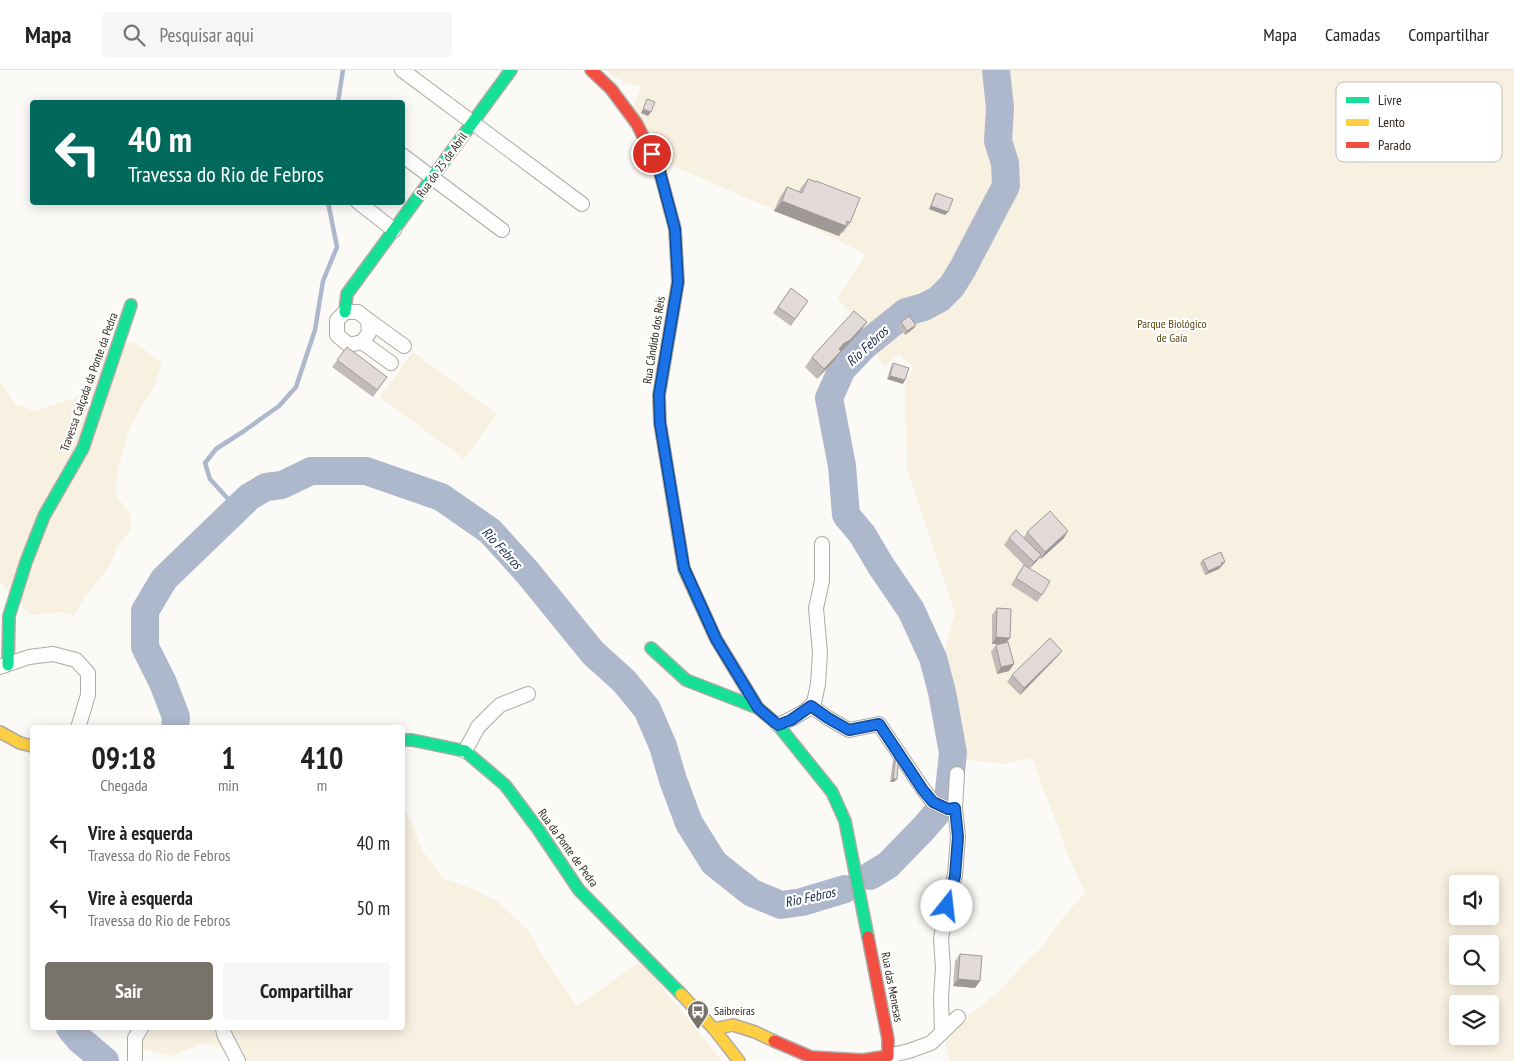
<!DOCTYPE html>
<html lang="pt">
<head>
<meta charset="utf-8">
<style>
  body { margin:0; font-family:"PT Sans Narrow",sans-serif; background:#f6f6f6; color:#222; height:100vh; display:flex; flex-direction:column; font-size:19px; white-space:nowrap }
  * { box-sizing:border-box; margin:0 }
  p { font-size:16px; color:#767676 }
  .icon { flex:none; width:28px; height:28px; fill:none; stroke:currentColor; stroke-width:2; stroke-linecap:round; stroke-linejoin:round }
  .map { position:relative; flex:1; overflow:hidden }
  .details { position:absolute; left:30px; top:655px; width:375px; height:305px; display:flex; flex-direction:column; background:#fff; border-radius:5px; box-shadow:0 2px 12px #0003 }
  .details>* { flex:none }
  .banner { position:absolute; left:30px; top:30px; width:375px; height:105px; border-radius:5px; box-shadow:0 2px 12px #0003; background:#00695c; color:#fff; overflow:hidden }
  .controls { position:absolute; left:1449px; top:805px; display:grid; gap:10px }
  .controls a { display:grid; place-items:center; width:50px; height:50px; border-radius:5px; background:#fff; box-shadow:0 2px 12px #0003; font-size:25px }
  .pin { position:absolute; display:grid; place-items:center; width:42px; height:42px; color:#fff; margin:-21px; border:2px solid #fff; border-radius:50%; box-shadow:0 1px 5px #0007 }
  .me { position:absolute; width:55px; margin:-28px; rotate:16deg; stroke-linejoin:round; filter:drop-shadow(0 0 4px #0008) }
  .turn { display:flex; align-items:center; gap:18px; height:105px; padding:0 15px; font-size:22px }
  .turn .icon { width:65px; height:65px; stroke-width:2.5 }
  .turn b { display:block; font-size:35px; line-height:42px }
  .eta { display:flex; justify-content:space-evenly; align-items:center; height:85px; text-align:center }
  .eta b { font-size:30px; font-weight:700; line-height:35px }
  .button { display:flex; gap:10px; margin-top:auto; padding:10px 15px }
  .button a { flex:1; height:58px; border-radius:5px; background:#77736a; color:#fff; font-size:20px; font-weight:700; line-height:58px; text-align:center }
  .button a+a { background:#f6f6f6; color:#222 }
  ul { padding:0; list-style:none }
  li { display:flex; align-items:center; gap:15px; height:65px; padding:0 15px }
  li div { flex:1 }
  li b { display:block; font-size:19px }
  li em { font-style:normal }
  header { display:flex; align-items:center; gap:30px; box-sizing:border-box; height:70px; padding:0 25px; background:#fff; border-bottom:1px solid #e0e0e0 }
  header strong { font-size:24px }
  nav { display:flex; gap:28px; margin-inline-start:auto; font-size:18px }
  .search { width:350px; height:45px; background:#f6f6f6; display:flex; align-items:center; gap:12px; box-sizing:border-box; padding:0 18px; border-radius:5px; color:#767676; font-size:19px }
  .map>svg:first-child { display:block }
</style>
</head>
<body>
<header>
<strong>Mapa</strong>
<div class="search"><svg class="icon" aria-label="search" viewBox="0 0 24 24"><circle cx="10" cy="10" r="6"/><path d="M15 15l6 6"/></svg>Pesquisar aqui</div>
<nav><a>Mapa</a><a>Camadas</a><a>Compartilhar</a></nav>
</header>
<div class="map">
<svg width="1514" height="991" viewBox="0 0 1514 991">
  <rect width="100%" height="100%" fill="#fcfaf7"/>
  <g fill="#f8f0e0" fill-rule="evenodd">
    <path d="M 605,0 L 1514,0 L 1514,991 L 950,991 L 944,967 L 960,952 L 997,923 L 1023,895 L 1043,876 L 1057,855 L 1086,821 L 1080,813 L 1070,789 L 1032,688 L 1003,694 L 963,689 L 963,658 L 949,617 L 945,595 L 945,578 L 955,543 L 907,399 L 905,315 L 913,297 L 899,284 L 884,297 L 852,244 L 837,229 L 866,184 L 792,148 L 665,92 L 632,37 L 642,17 L 625,13 ZM 1458,814 L 1490,814 L 1490,846 L 1458,846 ZM 1458,874 L 1490,874 L 1490,906 L 1458,906 ZM 1458,934 L 1490,934 L 1490,966 L 1458,966 Z"/>
    <polygon points="133,272 162,292 156,312 130,357 117,402 116,425 130,444 131,460 117,477 110,495 80,534 74,546 62,542 29,545 0,512 0,311 15,334 35,341 80,326 94,303 103,278"/>
    <polygon points="413,282 497,344 464,389 380,327"/>
    <polygon points="403,735 412,754 422,780 444,809 473,819 497,831 529,861 541,884 577,936 641,891 722,991 232,991 225,979 205,973 172,986 136,977 134,958 402,958"/>
  </g>
  <g fill="none" stroke-linecap="round" stroke-linejoin="round">
    <g stroke="#aeb8cc" stroke-width="4.5">
      <polyline points="338,32 343,0"/>
      <polyline points="233,442 229,430 210,409 205,393 216,379 244,361 279,336 296,317 315,260 323,211 337,177 328,132"/>
    </g>
    <g stroke="#aeb8cc" stroke-width="28">
      <polyline points="175,658 176,647 163,613 145,577 145,541 164,509 249,427 266,417 282,415 311,401 366,401 441,427 490,461 528,503 593,583 624,611 647,639 663,676 673,710 689,753 714,793 752,823 781,835 802,832 845,819"/>
      <polyline points="870,806 888,795 924,758 948,730 953,683 942,622 933,588 911,540 881,496 862,464 846,445 842,396 829,328 842,299 865,275 906,242 924,237 939,229 952,216 963,198 997,133 1006,116 1005,93 998,71 1000,38 996,0"/>
      <polyline points="70,958 79,969 105,991"/>
    </g>
    <g stroke="#aeaba4" stroke-width="16">
      <g id="street">
        <polyline points="402,0 582,134"/>
        <polyline points="402,85 502,160"/>
        <polyline points="358,132 394,160"/>
        <polygon points="345,242 358,242 368,250 369,263 362,272 349,275 337,265 337,250"/>
        <polyline points="368,250 404,276"/>
        <polyline points="362,272 391,293"/>
        <polyline points="0,597 29,587 53,584 76,590 88,603 88,625 78,658"/>
        <polyline points="811,636 828,648 849,660 879,654 923,719 933,732 948,739 955,738"/>
        <polyline points="778,655 791,649 805,641 814,633 818,614 820,583 816,538 822,511 822,474"/>
        <polyline points="465,681 478,657 500,635 528,624"/>
        <polyline points="223,958 224,964 238,991"/>
        <polyline points="942,962 941,928 943,898 941,868 947,836 955,805 958,767 955,738 957,704"/>
        <polyline points="888,986 909,981 931,973 958,947"/>
        <polyline points="135,991 135,968 141,958"/>
      </g>
    </g>
    <g stroke="#aeaba4" stroke-width="14">
      <g id="fast">
        <polyline points="670,140 675,159 678,212 659,325 660,353 684,499 716,569 758,638"/>
        <polyline points="345,242 347,224 511,0"/>
        <polyline points="651,578 686,610 758,638 778,655 832,722 845,751 868,867"/>
        <polyline points="8,595 9,546 26,492 44,446 83,378 131,235"/>
        <polyline points="402,670 412,670 465,681 505,715 538,759 579,820 681,924"/>
      </g>
    </g>
    <g stroke="#aeaba4" stroke-width="14">
      <g id="slow">
        <polyline points="0,662 20,673 32,676"/>
        <polyline points="681,924 714,959 739,991"/>
        <polyline points="714,959 733,955 755,962 774,971"/>
      </g>
    </g>
    <g stroke="#aeaba4" stroke-width="14">
      <g id="jam">
        <polyline points="591,0 611,19 637,54 659,99 670,140"/>
        <polyline points="774,971 811,987 863,990 888,986 888,969 868,867"/>
      </g>
    </g>
    <use href="#street" stroke="#fffefe" stroke-width="14"/>
    <use href="#fast" stroke="#16e098" stroke-width="11"/>
    <use href="#slow" stroke="#ffcf43" stroke-width="11"/>
    <use href="#jam" stroke="#f24e42" stroke-width="11"/>
  </g>
  <g fill="#c2bbba">
    <polygon points="808,109 850,153 843,163 841,162 839,166 774,141 780,127 787,117 799,122 800,119"/>
    <polygon points="936,123 948,142 945,145 929,139 934,126"/>
    <polygon points="791,218 808,231 791,256 773,243"/>
    <polygon points="901,252 916,255 914,258 905,265 898,256"/>
    <polygon points="860,262 843,280 840,282 834,291 817,309 805,297 812,287"/>
    <polygon points="347,277 387,307 373,327 332,297"/>
    <polygon points="893,293 903,314 887,309 891,296"/>
    <polygon points="1027,462 1064,468 1041,489 1039,488 1030,498 1042,525 1037,532 1011,515 1024,495 1004,475 1009,468 1024,467"/>
    <polygon points="1203,490 1225,492 1219,499 1205,505 1200,493"/>
    <polygon points="997,538 1006,573 1014,594 1009,601 997,604 991,582 996,575 1001,574 992,574 992,545"/>
    <polygon points="1062,581 1057,587 1020,625 1007,612 1012,605"/>
    <polygon points="896,685 894,712 890,712 893,689"/>
    <polygon points="960,884 980,911 975,918 953,916 955,891"/>
  </g>
  <g fill="#9e9997">
    <polygon points="643,39 651,42 648,46 641,43"/>
    <polygon points="782,131 846,156 839,166 774,141"/>
    <polygon points="931,136 948,142 945,145 929,139"/>
    <polygon points="867,252 860,262 843,280 840,282 834,291 817,309 839,279"/>
    <polygon points="916,255 914,258 905,265 907,261"/>
    <polygon points="890,306 905,310 903,314 887,309"/>
    <polygon points="1068,461 1064,468 1041,489 1045,482"/>
    <polygon points="1041,485 1037,491 1029,499 1034,492"/>
    <polygon points="1225,492 1219,499 1205,505 1208,501"/>
    <polygon points="996,567 1010,568 1005,574 992,574"/>
    <polygon points="1062,581 1057,587 1020,625 1024,618"/>
    <polygon points="1014,594 1009,601 997,604 1001,597"/>
    <polygon points="893,709 897,709 894,712 890,712"/>
    <polygon points="958,909 980,911 975,918 953,916"/>
  </g>
  <g fill="#e2dad8" stroke="#9e9997">
    <polygon points="647,29 655,32 651,42 643,39"/>
    <polygon points="808,109 816,112 816,111 860,128 850,153 847,151 846,156 782,131 787,117 802,123"/>
    <polygon points="936,123 953,129 948,142 931,136"/>
    <polygon points="791,218 808,231 795,249 778,237"/>
    <polygon points="854,241 867,252 850,270 843,274 839,279 841,281 824,299 812,287"/>
    <polygon points="909,246 916,255 907,261 901,252"/>
    <polygon points="347,277 387,307 377,320 337,290"/>
    <polygon points="893,293 909,298 905,310 890,306"/>
    <polygon points="1050,441 1068,461 1045,482 1027,462"/>
    <polygon points="1016,460 1041,485 1034,492 1009,468"/>
    <polygon points="1221,482 1225,492 1221,493 1222,495 1208,501 1203,490"/>
    <polygon points="1024,495 1050,511 1042,525 1016,508"/>
    <polygon points="997,538 1011,539 1010,568 996,567"/>
    <polygon points="1050,568 1062,581 1024,618 1012,605"/>
    <polygon points="1008,572 1014,594 1001,597 996,575"/>
    <polygon points="896,685 899,686 897,709 893,709"/>
    <polygon points="960,884 982,886 980,911 958,909"/>
  </g>
  <g fill="none" stroke-linecap="round" stroke-linejoin="round">
    <g stroke="#114b97" stroke-width="12">
      <polyline id="route" points="652,84 659,99 675,159 678,212 659,325 660,353 684,498 716,569 758,638 778,655 791,650 811,636 828,648 849,660 879,654 923,720 933,732 948,739 955,738 958,767 955,806 947,836"/>
    </g>
    <use href="#route" stroke="#1a73e8" stroke-width="9"/>
  </g>
  <defs>
    <g id="bus-pin" transform="scale(1.125)"><path d="M0 17L-7.5 6A9.5 9.5 0 1 1 7.5 6Z" fill="#77736a" stroke="#fff"/><path d="M-5-6H5V4H4V6H2V4H-2V6H-4V4H-5ZM-3.5-4V0h7V-4ZM-3.5 1.2v1.5H-2V1.2ZM2 1.2v1.5H3.5V1.2Z" fill="#fff"/></g>
  </defs>
  <g fill-rule="evenodd">
    <use href="#bus-pin" x="698" y="941"/>
  </g>
  <g text-anchor="middle" stroke-width="4.5" stroke-linejoin="round" paint-order="stroke">
    <g font-size="12" fill="#302a1e" stroke="#fff">
      <text transform="translate(442 95) rotate(-54)" y="4">Rua do 25 de Abril</text>
      <text transform="translate(654 270) rotate(-81)" y="4">Rua Cândido dos Reis</text>
      <text transform="translate(89 312) rotate(-70)" y="4">Travessa Calçada da Ponte da Pedra</text>
      <text transform="translate(568 778) rotate(54)" y="4">Rua da Ponte de Pedra</text>
      <text transform="translate(892 917) rotate(79)" y="4">Rua das Menesas</text>
    </g>
    <g font-size="12" fill="#5c470e" stroke="#fff">
      <text x="1172" y="258">Parque Biológico<tspan x="1172" dy="14">de Gaia</tspan></text>
    </g>
    <g font-size="12" fill="#302a1e" stroke="#fff" text-anchor="start">
      <text x="714" y="945">Saibreiras</text>
    </g>
    <g font-size="14" font-style="italic" fill="#15284f" stroke="#fff">
      <text transform="translate(867 276) rotate(-43)" y="5">Rio Febros</text>
      <text transform="translate(502 478) rotate(47)" y="5">Rio Febros</text>
      <text transform="translate(810 827) rotate(-12)" y="5">Rio Febros</text>
    </g>
  </g>
  <rect x="1336" y="12" width="166" height="80" rx="8" fill="#fff" stroke="#c1bfbc" stroke-width="1"/>
  <rect x="1346" y="27" width="23" height="6" fill="#16e098"/>
  <rect x="1346" y="49" width="23" height="7" fill="#ffcf43"/>
  <rect x="1346" y="72" width="23" height="6" fill="#f24e42"/>
  <g font-size="14" fill="#302a1e">
    <text x="1378" y="35">Livre</text>
    <text x="1378" y="57">Lento</text>
    <text x="1378" y="80">Parado</text>
  </g>
</svg>
<div class="controls">
<a><svg class="icon" aria-label="sound" viewBox="0 0 24 24"><path d="M4 9h4l5-4v14l-5-4H4zM17 9q2 3 0 6"/></svg></a>
<a><svg class="icon" aria-label="search" viewBox="0 0 24 24"><circle cx="10" cy="10" r="6"/><path d="M15 15l6 6"/></svg></a>
<a><svg class="icon" aria-label="layers" viewBox="0 0 24 24"><path d="M12 4l9 5-9 5-9-5zM3 14l9 5 9-5"/></svg></a>
</div>
<div class="pin" style="left:652px;top:84px;background:#d93025"><svg class="icon" aria-label="arrive" viewBox="0 0 24 24"><path d="M6 21V4h12l-3 4 3 4H6"/></svg></div>
<svg class="me" style="left:947px;top:836px" viewBox="-20 -20 40 40"><circle r="19" fill="#fff"/><path d="M0-13L10 11 0 6-10 11z" fill="#1a73e8"/></svg>
<div class="banner">
<div class="turn"><svg class="icon" aria-label="left" viewBox="0 0 24 24"><path d="M17 20v-9H6M10 6l-5 5 5 5"/></svg><div><b>40 m</b>Travessa do Rio de Febros</div></div>
</div>
<section class="details">
<div class="eta">
<div><b>09:18</b><p>Chegada</p></div>
<div><b>1</b><p>min</p></div>
<div><b>410</b><p>m</p></div>
</div>
<ul>
<li><svg class="icon" aria-label="left" viewBox="0 0 24 24"><path d="M17 20v-9H6M10 6l-5 5 5 5"/></svg><div><b>Vire à esquerda</b><p>Travessa do Rio de Febros</p></div><em>40 m</em></li>
<li><svg class="icon" aria-label="left" viewBox="0 0 24 24"><path d="M17 20v-9H6M10 6l-5 5 5 5"/></svg><div><b>Vire à esquerda</b><p>Travessa do Rio de Febros</p></div><em>50 m</em></li>
</ul>
<div class="button"><a>Sair</a><a>Compartilhar</a></div>
</section>
</div>
</body>
</html>
